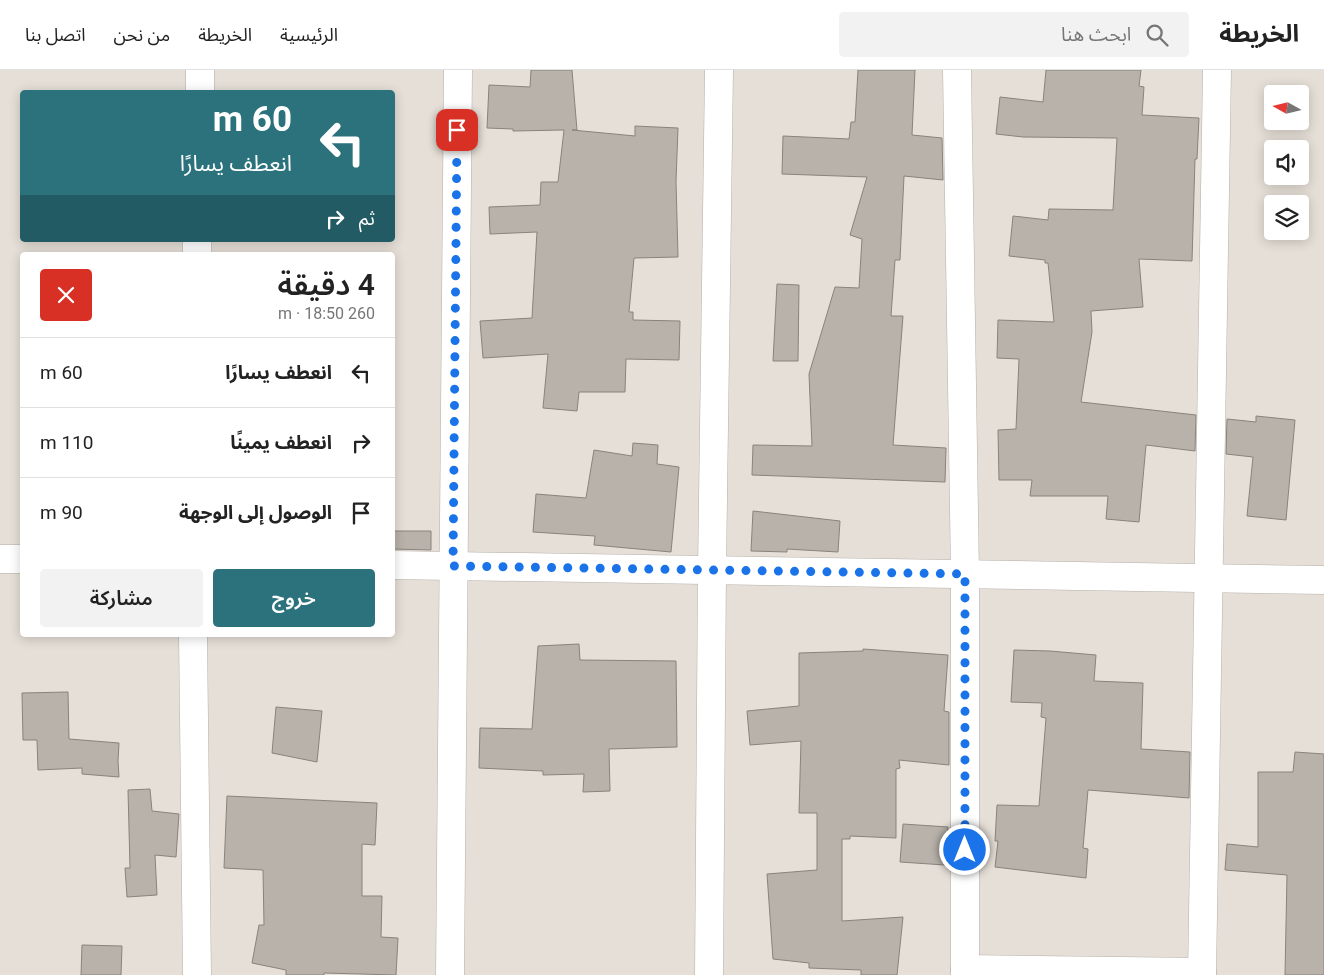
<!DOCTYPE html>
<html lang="ar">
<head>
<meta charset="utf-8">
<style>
  body { margin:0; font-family:Roboto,"Noto Sans Arabic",sans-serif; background:#f2f2f2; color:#222; direction:rtl; height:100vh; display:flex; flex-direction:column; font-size:19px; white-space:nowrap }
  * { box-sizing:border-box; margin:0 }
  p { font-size:16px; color:#767676 }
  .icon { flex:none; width:28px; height:28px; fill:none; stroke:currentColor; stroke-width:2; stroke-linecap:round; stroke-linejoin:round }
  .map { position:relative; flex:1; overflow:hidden; direction:ltr }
  .details { position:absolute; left:20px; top:182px; width:375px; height:385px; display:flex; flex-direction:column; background:#fff; border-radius:5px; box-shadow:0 2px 12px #0003; direction:rtl }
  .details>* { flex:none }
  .hud { position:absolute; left:20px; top:20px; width:375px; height:152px; border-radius:5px; box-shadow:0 2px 12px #0003; direction:rtl; background:#2b727d; color:#fff; overflow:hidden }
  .needle { width:32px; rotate:278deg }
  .buttons { position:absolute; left:1264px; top:15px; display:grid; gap:10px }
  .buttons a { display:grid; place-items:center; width:45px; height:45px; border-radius:5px; background:#fff; box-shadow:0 2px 12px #0003; font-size:25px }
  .pin { position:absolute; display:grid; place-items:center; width:42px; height:42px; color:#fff; margin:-21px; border-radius:10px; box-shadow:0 2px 8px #0006 }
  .me { position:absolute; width:55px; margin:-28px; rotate:0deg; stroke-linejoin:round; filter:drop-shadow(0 0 4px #0008) }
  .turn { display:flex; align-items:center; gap:18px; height:105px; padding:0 20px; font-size:22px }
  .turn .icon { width:65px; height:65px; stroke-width:2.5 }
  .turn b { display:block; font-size:35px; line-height:42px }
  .then { display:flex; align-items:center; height:48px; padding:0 20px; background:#0003; gap:10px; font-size:19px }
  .round { display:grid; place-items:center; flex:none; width:52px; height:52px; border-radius:5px; background:#f2f2f2 }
  .overview { display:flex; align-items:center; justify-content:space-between; height:85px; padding:0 20px }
  h1 { font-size:30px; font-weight:600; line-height:38px }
  .cta { display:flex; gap:10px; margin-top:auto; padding:10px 20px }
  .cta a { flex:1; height:58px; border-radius:5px; background:#2b727d; color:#fff; font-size:20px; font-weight:600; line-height:58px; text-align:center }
  .cta a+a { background:#f2f2f2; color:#222 }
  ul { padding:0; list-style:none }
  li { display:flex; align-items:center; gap:15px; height:70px; padding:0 20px; border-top:1px solid #e0e0e0 }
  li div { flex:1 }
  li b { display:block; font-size:19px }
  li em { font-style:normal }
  header { display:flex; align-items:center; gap:30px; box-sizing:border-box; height:70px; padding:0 25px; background:#fff; border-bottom:1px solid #e0e0e0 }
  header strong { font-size:24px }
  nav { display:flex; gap:28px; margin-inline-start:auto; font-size:18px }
  .search { width:350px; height:45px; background:#f2f2f2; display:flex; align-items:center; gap:12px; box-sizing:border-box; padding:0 18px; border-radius:5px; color:#767676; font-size:19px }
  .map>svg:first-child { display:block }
</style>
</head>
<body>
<header>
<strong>الخريطة</strong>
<div class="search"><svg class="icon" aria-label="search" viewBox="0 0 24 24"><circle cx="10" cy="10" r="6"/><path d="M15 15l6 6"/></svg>ابحث هنا</div>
<nav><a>الرئيسية</a><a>الخريطة</a><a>من نحن</a><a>اتصل بنا</a></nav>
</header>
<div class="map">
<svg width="1324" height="905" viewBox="0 0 1324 905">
  <rect width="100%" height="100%" fill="#e5dfd7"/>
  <g fill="#b8b2aa" stroke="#89837c">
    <polygon points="531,0 572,0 577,60 572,60 635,66 635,56 678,58 676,111 678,187 634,188 629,242 633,242 633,250 680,251 679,290 626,289 625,322 579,322 577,341 543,338 548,284 483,288 480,251 532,248 537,162 490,164 489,137 540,135 541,112 558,112 564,60 513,61 513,59 487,58 489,15 530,17"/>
    <polygon points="858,0 915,0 912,65 942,68 943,110 904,106 900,190 895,190 891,246 903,246 893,375 946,378 945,412 752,405 753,375 812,376 809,304 835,217 859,218 862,169 850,165 867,107 782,104 783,66 849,69 851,52 855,52"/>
    <polygon points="1046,0 1141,0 1139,16 1144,17 1142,45 1199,48 1197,89 1195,89 1192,191 1139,189 1143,237 1091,241 1092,262 1081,332 1196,345 1195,381 1146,375 1139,452 1106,449 1108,426 1030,426 1032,410 999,410 998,360 1016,359 1019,289 997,288 998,250 1054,252 1048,193 1045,193 1045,190 1009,186 1013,146 1048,150 1049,139 1113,140 1117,68 1023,67 996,64 1000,27 1043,32"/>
    <polygon points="777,214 799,215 798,291 773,291"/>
    <polygon points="1256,346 1295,350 1286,450 1247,446 1253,387 1226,384 1227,349 1256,352"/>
    <polygon points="633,373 658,375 657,394 679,397 671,482 594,475 595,466 533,462 536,424 586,428 594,380 632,386"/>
    <polygon points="753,441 840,451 838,482 787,479 787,482 751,481"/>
    <polygon points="392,461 431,461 431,480 392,479"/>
    <polygon points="579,574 580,590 676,591 677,677 609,679 610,721 583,722 584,704 543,705 543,701 479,698 480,658 532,659 538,576"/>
    <polygon points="863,579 948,585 944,641 949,642 949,695 899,690 900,698 896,699 896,768 850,766 850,769 842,769 842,851 903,847 897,905 861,905 861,900 809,898 809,893 773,889 767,804 817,800 817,743 799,743 801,671 750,675 747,641 799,636 799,583 863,581"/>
    <polygon points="1014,580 1050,581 1096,585 1094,611 1143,613 1141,679 1190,682 1189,728 1088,720 1083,778 1088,779 1086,808 995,797 998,771 995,771 997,735 1039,736 1046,648 1041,647 1042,633 1011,632"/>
    <polygon points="68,622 69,669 119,673 118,691 119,707 82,704 82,698 38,700 37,670 23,670 22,623"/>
    <polygon points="276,637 322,641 317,692 272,683"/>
    <polygon points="1295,682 1324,684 1324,905 1285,905 1287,805 1225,800 1227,774 1258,777 1258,702 1293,702"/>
    <polygon points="150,719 152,741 179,744 176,787 155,785 157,825 127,827 125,798 130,798 128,720"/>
    <polygon points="227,726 377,733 375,775 362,774 362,826 382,826 381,867 398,868 396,905 324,903 324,905 286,905 286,900 252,893 259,855 264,855 263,800 224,798"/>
    <polygon points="903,754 948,757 945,795 900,792"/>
    <polygon points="82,875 122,876 121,905 81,905"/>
  </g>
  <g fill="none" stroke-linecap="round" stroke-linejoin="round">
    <g stroke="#b6b0a8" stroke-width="29">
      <g id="minor">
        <polyline points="957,0 965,504 965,905"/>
        <polyline points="200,22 200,0"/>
        <polyline points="197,185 197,170"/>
        <polyline points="0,489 22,489"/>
        <polyline points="392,495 1324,510"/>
        <polyline points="193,565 197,905"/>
        <polyline points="965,899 1202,902"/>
        <polyline points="450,905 458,0"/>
        <polyline points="709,905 712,500 719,0"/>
        <polyline points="1202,905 1217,0"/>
      </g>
    </g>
    <use href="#minor" stroke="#fff" stroke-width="28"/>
  </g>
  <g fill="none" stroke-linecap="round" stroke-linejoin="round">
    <polyline stroke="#1a73e8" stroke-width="9" stroke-dasharray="0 16.2" points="457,60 453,496 965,504 965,780"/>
  </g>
</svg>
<div class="buttons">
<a><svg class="needle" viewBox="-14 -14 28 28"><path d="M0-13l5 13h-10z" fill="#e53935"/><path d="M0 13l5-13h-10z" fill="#767676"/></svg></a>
<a><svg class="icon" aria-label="sound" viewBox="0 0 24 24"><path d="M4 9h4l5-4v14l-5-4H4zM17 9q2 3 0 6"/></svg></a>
<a><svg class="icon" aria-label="layers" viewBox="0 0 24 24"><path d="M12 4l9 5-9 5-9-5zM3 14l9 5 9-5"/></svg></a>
</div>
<div class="pin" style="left:457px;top:60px;background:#d93025"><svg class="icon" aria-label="arrive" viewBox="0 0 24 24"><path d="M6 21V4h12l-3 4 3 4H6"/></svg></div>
<svg class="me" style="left:965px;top:780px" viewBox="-20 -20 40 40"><circle r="17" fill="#1a73e8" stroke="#fff" stroke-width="3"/><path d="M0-11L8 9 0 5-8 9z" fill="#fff"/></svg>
<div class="hud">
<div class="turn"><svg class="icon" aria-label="left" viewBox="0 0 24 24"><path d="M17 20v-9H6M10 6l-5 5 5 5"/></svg><div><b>60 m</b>انعطف يسارًا</div></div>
<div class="then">ثم<svg class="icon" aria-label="right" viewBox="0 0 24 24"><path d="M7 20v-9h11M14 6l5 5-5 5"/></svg></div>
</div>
<section class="details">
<div class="overview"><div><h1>4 دقيقة</h1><p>260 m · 18:50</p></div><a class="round" style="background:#d93025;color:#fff"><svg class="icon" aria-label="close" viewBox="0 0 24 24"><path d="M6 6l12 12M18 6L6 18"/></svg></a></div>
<ul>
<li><svg class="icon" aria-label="left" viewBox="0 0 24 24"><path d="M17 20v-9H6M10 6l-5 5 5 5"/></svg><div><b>انعطف يسارًا</b></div><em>60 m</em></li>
<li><svg class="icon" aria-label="right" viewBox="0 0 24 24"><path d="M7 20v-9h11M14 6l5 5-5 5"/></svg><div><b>انعطف يمينًا</b></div><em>110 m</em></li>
<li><svg class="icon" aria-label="arrive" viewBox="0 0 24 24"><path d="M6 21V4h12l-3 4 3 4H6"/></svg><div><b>الوصول إلى الوجهة</b></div><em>90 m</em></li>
</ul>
<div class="cta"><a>خروج</a><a>مشاركة</a></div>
</section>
</div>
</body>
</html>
